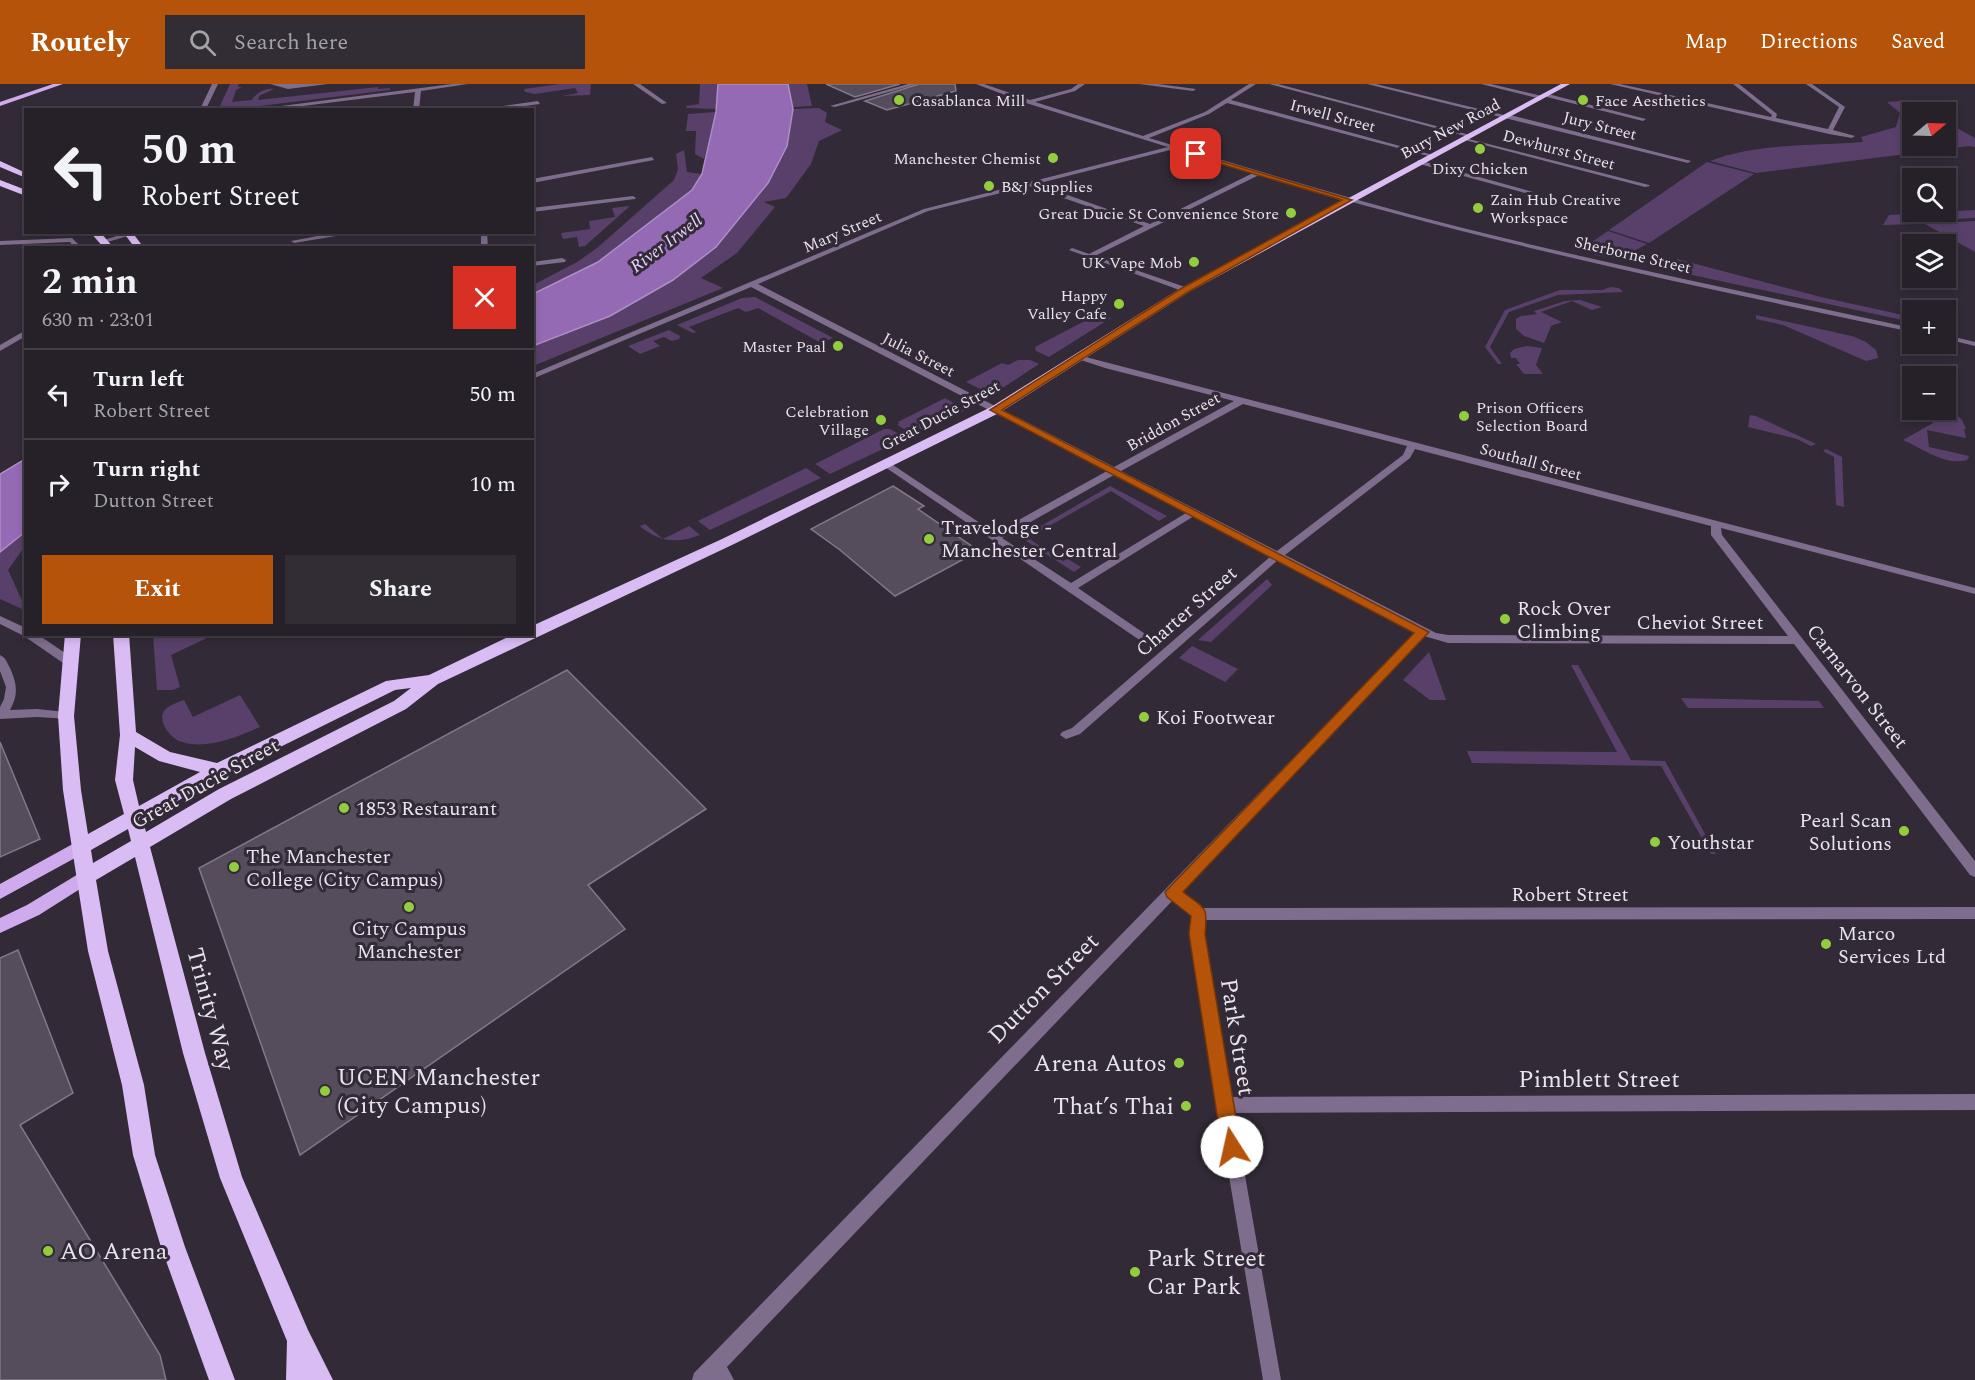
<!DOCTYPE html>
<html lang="en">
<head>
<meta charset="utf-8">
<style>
  body { margin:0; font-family:Spectral,serif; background:#322d35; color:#f1f3f6; height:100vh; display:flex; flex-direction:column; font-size:22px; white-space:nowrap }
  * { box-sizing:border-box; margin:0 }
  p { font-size:20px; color:#a4a3a8 }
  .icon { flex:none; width:33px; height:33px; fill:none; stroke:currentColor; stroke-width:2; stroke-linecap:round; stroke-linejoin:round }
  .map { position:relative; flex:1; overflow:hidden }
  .details { position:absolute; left:24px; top:162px; width:510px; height:390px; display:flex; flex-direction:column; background:#262029; border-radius:0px; box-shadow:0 3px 9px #0003,0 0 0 2px #423e46 }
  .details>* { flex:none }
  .guide { position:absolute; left:24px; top:24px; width:510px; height:126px; border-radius:0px; box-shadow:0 3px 9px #0003,0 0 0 2px #423e46; background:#262029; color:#f1f3f6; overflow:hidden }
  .needle { width:39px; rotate:71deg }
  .fabs { position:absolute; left:1902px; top:18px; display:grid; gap:12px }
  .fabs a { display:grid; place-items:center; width:54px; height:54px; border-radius:0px; background:#262029; box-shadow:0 3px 9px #0003,0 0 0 2px #423e46; font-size:30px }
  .pin { position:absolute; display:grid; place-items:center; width:51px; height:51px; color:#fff; margin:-26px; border-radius:12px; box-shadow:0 3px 9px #0006 }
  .me { position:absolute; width:66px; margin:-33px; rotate:350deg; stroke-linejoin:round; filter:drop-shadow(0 0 4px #0008) }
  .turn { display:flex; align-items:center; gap:21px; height:126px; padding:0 18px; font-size:27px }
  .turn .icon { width:78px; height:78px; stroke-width:2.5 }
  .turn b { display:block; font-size:42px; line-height:51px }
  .round { display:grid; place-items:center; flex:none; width:63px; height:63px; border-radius:0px; background:#322d35 }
  .summary { display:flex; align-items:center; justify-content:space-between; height:102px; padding:0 18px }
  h1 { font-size:36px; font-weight:700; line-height:45px }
  .action { display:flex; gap:12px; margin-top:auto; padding:12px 18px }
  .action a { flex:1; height:69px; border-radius:0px; background:#b45309; color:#fff; font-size:24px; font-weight:700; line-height:69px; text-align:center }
  .action a+a { background:#322d35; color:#f1f3f6 }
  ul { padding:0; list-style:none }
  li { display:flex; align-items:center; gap:18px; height:90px; padding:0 18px; border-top:2px solid #423e46 }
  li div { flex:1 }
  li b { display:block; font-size:22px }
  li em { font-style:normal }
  header { display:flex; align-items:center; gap:36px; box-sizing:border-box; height:84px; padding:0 30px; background:#b45309; color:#fff }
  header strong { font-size:28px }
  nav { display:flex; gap:33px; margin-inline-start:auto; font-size:21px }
  .search { width:420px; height:54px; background:#322d35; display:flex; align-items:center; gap:15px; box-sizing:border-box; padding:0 21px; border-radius:0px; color:#a4a3a8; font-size:22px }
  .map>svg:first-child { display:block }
</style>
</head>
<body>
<header>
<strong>Routely</strong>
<div class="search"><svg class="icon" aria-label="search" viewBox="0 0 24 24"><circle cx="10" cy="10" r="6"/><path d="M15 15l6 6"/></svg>Search here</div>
<nav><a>Map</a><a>Directions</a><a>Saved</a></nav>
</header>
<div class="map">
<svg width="1975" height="1296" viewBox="0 0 1975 1296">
  <rect width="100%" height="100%" fill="#322a37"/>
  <g fill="#58406b">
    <path d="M 230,0 L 239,0 L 238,3 L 242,3 L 236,6 L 232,18 L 252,16 C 255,10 265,3 274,5 L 259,12 L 258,16 L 378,3 L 378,5 L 390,4 L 390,6 L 236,25 L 220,22 Z"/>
    <polygon points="560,0 591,0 590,11 562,12 578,9 575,4 535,10 525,8 524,5"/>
    <polygon points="700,0 718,0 717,25 687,24 686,22 699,20"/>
    <polygon points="788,0 807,0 812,22 793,23"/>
    <path d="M 1901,17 L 1917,28 L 1912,28 L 1912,62 L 1946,62 L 1946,38 L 1975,54 L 1975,63 L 1969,62 L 1756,89 L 1710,77 C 1755,59 1815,62 1863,58 L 1861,53 L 1896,43 L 1900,29 L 1887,18 Z"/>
    <polygon points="819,24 827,29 825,38 842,46 819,57 811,80 786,114 764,118 775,123 737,169 701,194 723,204 533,282 533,262 551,256 787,62 793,25"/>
    <polygon points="716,28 704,75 695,70 696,47 686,47 688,30"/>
    <polygon points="684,66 687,88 702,90 692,106 598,178 533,210 533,201 577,178 597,164 674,96 678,85 676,70"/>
    <polygon points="1707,78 1754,90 1649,159 1609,146"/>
    <polygon points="630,122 585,162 579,163 577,153 563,155 561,149 590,145 589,137 615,133 612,124"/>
    <polygon points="1975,126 1975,134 1913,137 1916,140 1883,141 1889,131"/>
    <polygon points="1975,137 1975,168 1925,140"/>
    <polygon points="1608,147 1647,160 1619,175 1595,171 1583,164"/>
    <polygon points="1677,175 1821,213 1912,233 1912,238 1664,185"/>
    <polygon points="1611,203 1619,204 1623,208 1558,211 1509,228 1490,263 1502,280 1498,280 1485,263 1505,226 1560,206 1602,206"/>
    <polygon points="755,213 833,254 821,259 758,224 746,228 738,224 689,243 696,248 693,249 677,241 742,214"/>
    <polygon points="1580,216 1602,223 1592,226 1572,217 1541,228 1562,238 1551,242 1544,259 1524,252 1516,245 1516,235 1521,232 1537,230 1534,227 1565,217"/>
    <polygon points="1100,229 1111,234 1049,273 1036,267 1035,263"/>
    <polygon points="1756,231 1852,252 1866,258 1876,266 1878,274 1866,277 1783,241 1756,235"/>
    <polygon points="669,246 680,252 679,255 672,257 664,253 653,257 660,262 640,270 628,262"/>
    <polygon points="1527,262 1542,264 1536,281 1543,290 1524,290 1516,280 1520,280 1516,274 1511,274 1510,269 1514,265"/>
    <polygon points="1018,276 1030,276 1039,280 995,309 988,309 966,298 1002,279 1008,281"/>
    <polygon points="945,314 966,326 913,350 897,341 899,340 898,338"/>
    <path d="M 1946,321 L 1962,336 L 1966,345 L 1964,345 L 1966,354 L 1927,346 L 1929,363 L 1969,372 L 1967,376 C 1945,382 1923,365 1903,356 L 1933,339 L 1929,326 L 1946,326 Z"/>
    <polygon points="1750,331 1756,332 1816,360 1811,362 1797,355 1748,343"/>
    <polygon points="884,345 890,345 906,354 830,390 815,380"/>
    <polygon points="1826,365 1842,373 1844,423 1836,421 1834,373 1823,367"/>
    <polygon points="806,384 821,394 710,446 698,437"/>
    <polygon points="1110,402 1167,432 1159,437 1111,407 1028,454 1063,477 1068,475 1081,483 1074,488 1023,455 1022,453"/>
    <path d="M 645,440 L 663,455 L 689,442 L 700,451 C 677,460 658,458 640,442 Z"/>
    <polygon points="25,448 25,462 8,486 25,523 22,525 0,515 0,468"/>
    <polygon points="1267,495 1272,501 1211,558 1198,556"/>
    <polygon points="207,551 209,553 171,571 180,603 173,606 157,606 153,551"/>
    <polygon points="1192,562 1238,585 1225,598 1179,574"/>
    <polygon points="1429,568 1446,616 1430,616 1403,596"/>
    <polygon points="1571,581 1578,581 1631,676 1665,677 1716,770 1711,770 1661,682 1472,679 1467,667 1617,668"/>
    <path d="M 240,611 L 260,643 C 237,653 205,667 179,657 C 168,652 155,633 167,624 C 172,620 179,618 184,616 L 193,633 Z"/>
    <polygon points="1681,614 1819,617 1824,624 1688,624"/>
  </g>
  <g fill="#946ab4" stroke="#ad8ec5" stroke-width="1.5">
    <polygon points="718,0 788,0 793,25 787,62 768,99 716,163 673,196 610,232 533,262 533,210 598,178 692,106 702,90 716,28"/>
    <polygon points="25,375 25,448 0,468 0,390"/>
  </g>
  <g fill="#554d5b" stroke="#817888" stroke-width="1.5">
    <polygon points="826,0 900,0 855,13"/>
    <polygon points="919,0 955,0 956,7 887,26 865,17"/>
    <polygon points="893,402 924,422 918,425 979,467 895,512 840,466 811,445"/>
    <polygon points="567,586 706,725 588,801 625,845 300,1071 199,784"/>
    <polygon points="0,658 40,755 0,773"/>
    <polygon points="18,866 73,1009 20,1041 160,1271 166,1296 0,1296 0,874"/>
  </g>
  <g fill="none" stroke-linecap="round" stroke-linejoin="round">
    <g fill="#7e6d8d" fill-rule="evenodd">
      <polygon points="212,0 218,0 207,23 208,26 202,26 201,23"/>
      <polygon points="270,0 328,0 288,5"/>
      <polygon points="452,0 468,0 421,7 419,26 413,26 415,8 271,26 251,26"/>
      <polygon points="633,0 640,0 667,19 662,20"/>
      <polygon points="908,0 917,0 835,23 830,22"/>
      <path d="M 976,0 L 984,0 L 1030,16 L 1071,5 L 1078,0 L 1085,0 L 1075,7 L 1035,18 L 1143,52 L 1205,28 L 1249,0 L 1256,0 L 1231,16 L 1433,71 L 1428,72 L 1227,19 L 1209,30 L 1149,54 C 1252,85 1355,117 1459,143 C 1610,181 1761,211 1912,244 L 1912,248 C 1693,202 1474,156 1259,91 L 1095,172 L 1188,204 L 1188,208 L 1185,208 L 1069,166 L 1072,164 L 1089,170 L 1144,142 L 1029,102 L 928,127 L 758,200 L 1114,383 L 1234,317 L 1105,284 L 1078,275 L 1078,271 L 1975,504 L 1975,510 L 1721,444 L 1722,451 L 1975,777 L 1975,793 L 1970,791 L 1794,560 L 1448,559 L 1424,552 L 1181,807 L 1202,824 L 1975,823 L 1975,835 L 1205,836 L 1204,850 L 1231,1013 L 1975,1010 L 1975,1026 L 1234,1029 L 1281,1296 L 1263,1296 L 1201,924 L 1190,850 L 1192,832 L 1173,816 L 727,1283 L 734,1296 L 692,1296 L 694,1289 L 1416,548 L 1278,476 L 1080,650 L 1066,655 L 1060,651 L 1062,648 L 1072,644 L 1271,472 L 1194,432 L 1078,504 L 1151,554 L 1149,557 L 1141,557 L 882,381 L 887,378 L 890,379 L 995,449 L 1107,387 L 751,203 L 532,295 L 532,290 L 924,125 L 1168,63 L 1026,19 ZM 1174,65 L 1253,89 L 1150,140 L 1036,100 ZM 1243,320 L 1407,362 L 1403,371 L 1277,467 L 1121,387 ZM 1415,365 L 1711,442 L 1711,451 L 1788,552 L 1448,551 L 1436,549 L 1285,471 L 1410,374 ZM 1114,391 L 1186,429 L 1071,499 L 1002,454 Z"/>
      <polygon points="1139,0 1158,0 1196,5 1193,7"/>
      <polygon points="1269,0 1278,0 1470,51 1465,52"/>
      <polygon points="1367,0 1376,0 1504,31 1506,30 1691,77 1688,79"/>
      <polygon points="1481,0 1491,0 1542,12 1544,9 1646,35 1643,37 1543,12 1541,15"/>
      <polygon points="1610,0 1620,0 1771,33 1772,31 1733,0 1739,0 1777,30 1776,34 1828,45 1839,23 1806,0 1812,0 1845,23 1833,46 1855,52 1852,54 1829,50"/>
      <polygon points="538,17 540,20 495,26 474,26"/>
      <polygon points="1461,53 1649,101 1650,102 1645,103 1461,55"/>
      <polygon points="652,73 654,76 532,99 532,95"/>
      <polygon points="1418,76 1533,108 1534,109 1529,110 1416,79"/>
      <polygon points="633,112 636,114 635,115 532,128 532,124"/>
      <polygon points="129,148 142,148 104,159 101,157"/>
      <polygon points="339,148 360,148 294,159 291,157"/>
      <polygon points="481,148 487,148 488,164 481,164"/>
      <polygon points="72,154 82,164 75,164 70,158 0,161 0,157"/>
      <polygon points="562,174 566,176 565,178 532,182 532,178"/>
      <polygon points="26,246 26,252 0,267 0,261"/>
      <polygon points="1946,251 1975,258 1975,262 1946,255"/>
      <polygon points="0,532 26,544 26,550 37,550 74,575 76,578 74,581 66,581 24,552 0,540"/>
      <path d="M 0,571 C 6,574 6,577 9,582 C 17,599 19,610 10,626 L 37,625 L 66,628 L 70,629 L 72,632 L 70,635 L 37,633 L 0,635 L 0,623 L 4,615 L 6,603 L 0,587 Z"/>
    </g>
    <g fill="#cfabed" fill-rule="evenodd">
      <polygon points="53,0 63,0 0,22 0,18"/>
      <polygon points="80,756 86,758 88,763 86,768 0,815 0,800"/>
      <polygon points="85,786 91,788 93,793 91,798 39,831 0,849 0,834 27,821"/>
    </g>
    <g fill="#dabcf4" fill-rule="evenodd">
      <path d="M 1561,0 L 1570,0 L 1189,208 L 999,329 L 732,461 L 438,600 L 406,625 L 231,715 L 150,763 L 205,969 L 242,1093 L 308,1246 L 333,1296 L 286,1296 L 287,1257 L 220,1094 L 183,969 L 135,773 L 96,796 L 108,867 L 144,1001 L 155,1071 L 185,1163 L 235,1296 L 209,1296 L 161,1163 L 133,1071 L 122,1001 L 88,867 L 63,706 L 58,632 L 65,550 L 81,550 L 74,632 L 81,706 L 88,750 L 124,730 L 115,696 L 120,651 L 113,550 L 129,550 L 136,648 L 170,668 L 217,679 L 386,597 L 429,591 L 514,550 L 532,550 L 532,542 L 722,455 L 991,323 L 1181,204 ZM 411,604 L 394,617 L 219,705 L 146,748 L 143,736 L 224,691 L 395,606 ZM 135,663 L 159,677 L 200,688 L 139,722 L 133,696 ZM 128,745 L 131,757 L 93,779 L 91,766 Z"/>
      <polygon points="0,77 26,89 26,94 0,83"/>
      <polygon points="0,96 26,106 26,112 0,102"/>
      <polygon points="90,148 100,148 114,164 104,164"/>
      <polygon points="123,148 132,148 144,164 135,164"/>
    </g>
  </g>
  <path fill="#b45309" stroke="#753606" stroke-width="1.5" d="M 1194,69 L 1352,116 L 1188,208 L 1002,326 L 1429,548 L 1183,808 C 1205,825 1208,821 1205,850 L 1241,1063 L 1238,1070 L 1232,1072 L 1225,1070 L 1222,1063 L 1189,850 L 1191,832 L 1167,813 L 1165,808 L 1414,549 L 990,326 L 1182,204 L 1342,116 L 1194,72 Z"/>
  <g fill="#92cd3e" stroke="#322a37" stroke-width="2">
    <circle cx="899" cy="16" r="6"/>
    <circle cx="1583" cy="16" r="6"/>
    <circle cx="1480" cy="65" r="6"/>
    <circle cx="1053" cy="74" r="6"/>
    <circle cx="989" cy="102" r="6"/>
    <circle cx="1478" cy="124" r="6"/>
    <circle cx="1291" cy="129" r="6"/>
    <circle cx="1194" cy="178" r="6"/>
    <circle cx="1119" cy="220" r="6"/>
    <circle cx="838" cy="262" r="6"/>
    <circle cx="1464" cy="332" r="6"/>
    <circle cx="881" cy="336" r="6"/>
    <circle cx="929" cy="455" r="6"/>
    <circle cx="1505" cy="535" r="6"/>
    <circle cx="1144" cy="633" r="6"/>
    <circle cx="344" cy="724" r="6"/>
    <circle cx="1904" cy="747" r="6"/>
    <circle cx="1655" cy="758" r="6"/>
    <circle cx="234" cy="783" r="6"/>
    <circle cx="409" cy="823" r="6"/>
    <circle cx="1826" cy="860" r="6"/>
    <circle cx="1179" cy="979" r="6"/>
    <circle cx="325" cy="1007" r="6"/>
    <circle cx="1186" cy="1022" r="6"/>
    <circle cx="48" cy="1167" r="6"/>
    <circle cx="1135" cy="1188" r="6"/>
  </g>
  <g text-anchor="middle" stroke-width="6" stroke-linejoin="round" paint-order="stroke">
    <g font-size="16" fill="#e8e3ec" stroke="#322a37" text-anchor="end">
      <text x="911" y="22" text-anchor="start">Casablanca Mill</text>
      <text x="1595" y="22" text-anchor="start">Face Aesthetics</text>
      <text x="1041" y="80">Manchester Chemist</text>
      <text x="1480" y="90" text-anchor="middle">Dixy Chicken</text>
      <text x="1001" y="108" text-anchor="start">B&amp;J Supplies</text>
      <text x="1490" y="121" text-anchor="start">Zain Hub Creative<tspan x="1490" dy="18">Workspace</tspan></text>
      <text x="1279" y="135">Great Ducie St Convenience Store</text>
      <text x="1182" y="184">UK Vape Mob</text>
      <text x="1107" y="217">Happy<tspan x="1107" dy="18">Valley Cafe</tspan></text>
      <text x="826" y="268">Master Paal</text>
      <text x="1476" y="329" text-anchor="start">Prison Officers<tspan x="1476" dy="18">Selection Board</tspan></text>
      <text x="869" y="333">Celebration<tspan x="869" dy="18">Village</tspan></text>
    </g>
    <g font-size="16" fill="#e8e3ec" stroke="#322a37">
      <text transform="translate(1333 31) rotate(15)" y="6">Irwell Street</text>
      <text transform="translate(1600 41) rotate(14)" y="6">Jury Street</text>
      <text transform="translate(1450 44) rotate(-28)" y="6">Bury New Road</text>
      <text transform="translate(1559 65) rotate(15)" y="6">Dewhurst Street</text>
      <text transform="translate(842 147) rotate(-23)" y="6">Mary Street</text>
      <text transform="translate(1633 170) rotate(13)" y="6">Sherborne Street</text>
      <text transform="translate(919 270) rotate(27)" y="6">Julia Street</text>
      <text transform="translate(940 331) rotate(-28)" y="6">Great Ducie Street</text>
      <text transform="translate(1173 337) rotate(-29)" y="6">Briddon Street</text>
      <text transform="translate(1531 377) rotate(15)" y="6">Southall Street</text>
    </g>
    <g font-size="18" font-style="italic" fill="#e9d3fc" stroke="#322a37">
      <text transform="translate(666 159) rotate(-37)" y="6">River Irwell</text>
    </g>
    <g font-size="20" fill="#e8e3ec" stroke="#322a37" text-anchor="start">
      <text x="941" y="450">Travelodge -<tspan x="941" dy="23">Manchester Central</tspan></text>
      <text x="1517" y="531">Rock Over<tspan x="1517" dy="23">Climbing</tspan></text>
      <text x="1156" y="640">Koi Footwear</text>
      <text x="356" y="731">1853 Restaurant</text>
      <text x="1892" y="743" text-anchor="end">Pearl Scan<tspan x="1892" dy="23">Solutions</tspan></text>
      <text x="1667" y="765">Youthstar</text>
      <text x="246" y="779">The Manchester<tspan x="246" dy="23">College (City Campus)</tspan></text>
      <text x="409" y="851" text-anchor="middle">City Campus<tspan x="409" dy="23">Manchester</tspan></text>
      <text x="1838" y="856">Marco<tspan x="1838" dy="23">Services Ltd</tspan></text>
    </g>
    <g font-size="20" fill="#e8e3ec" stroke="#322a37">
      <text transform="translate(1186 527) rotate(-41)" y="7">Charter Street</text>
      <text x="1700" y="545">Cheviot Street</text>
      <text transform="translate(1858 602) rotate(52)" y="7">Carnarvon Street</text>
      <text transform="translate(205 699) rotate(-29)" y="7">Great Ducie Street</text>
      <text x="1570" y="817">Robert Street</text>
    </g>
    <g font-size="24" fill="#e8e3ec" stroke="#322a37">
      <text transform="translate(1043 904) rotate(-45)" y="8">Dutton Street</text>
      <text transform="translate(211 925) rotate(75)" y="8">Trinity Way</text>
      <text transform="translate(1238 953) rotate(81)" y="8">Park Street</text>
      <text x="1599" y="1003">Pimblett Street</text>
    </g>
    <g font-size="24" fill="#e8e3ec" stroke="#322a37" text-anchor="start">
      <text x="1167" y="987" text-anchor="end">Arena Autos</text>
      <text x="337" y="1001">UCEN Manchester<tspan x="337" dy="28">(City Campus)</tspan></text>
      <text x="1174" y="1030" text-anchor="end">That’s Thai</text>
      <text x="60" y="1175">AO Arena</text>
      <text x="1147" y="1182">Park Street<tspan x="1147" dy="28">Car Park</tspan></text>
    </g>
  </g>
</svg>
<div class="fabs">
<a><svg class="needle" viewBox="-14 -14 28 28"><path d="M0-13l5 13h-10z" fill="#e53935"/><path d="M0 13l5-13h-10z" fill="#a4a3a8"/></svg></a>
<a><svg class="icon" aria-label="search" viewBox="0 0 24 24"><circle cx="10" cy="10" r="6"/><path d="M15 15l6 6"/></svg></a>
<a><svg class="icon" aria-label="layers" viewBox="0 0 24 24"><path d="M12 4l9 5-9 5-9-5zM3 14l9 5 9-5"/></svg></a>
<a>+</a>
<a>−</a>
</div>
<div class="pin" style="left:1196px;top:70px;background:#d93025"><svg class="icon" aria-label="arrive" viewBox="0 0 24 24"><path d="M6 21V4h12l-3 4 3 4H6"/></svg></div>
<svg class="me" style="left:1232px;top:1063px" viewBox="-20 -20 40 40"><circle r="19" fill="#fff"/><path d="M0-13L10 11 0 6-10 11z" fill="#b45309"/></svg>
<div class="guide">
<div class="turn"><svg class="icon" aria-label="left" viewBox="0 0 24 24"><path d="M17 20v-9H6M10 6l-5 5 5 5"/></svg><div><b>50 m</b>Robert Street</div></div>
</div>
<section class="details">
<div class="summary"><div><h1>2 min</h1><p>630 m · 23:01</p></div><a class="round" style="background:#d93025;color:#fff"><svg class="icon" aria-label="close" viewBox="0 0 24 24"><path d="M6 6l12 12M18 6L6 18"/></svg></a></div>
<ul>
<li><svg class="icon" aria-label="left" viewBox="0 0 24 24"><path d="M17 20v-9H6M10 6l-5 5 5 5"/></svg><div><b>Turn left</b><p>Robert Street</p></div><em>50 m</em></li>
<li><svg class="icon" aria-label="right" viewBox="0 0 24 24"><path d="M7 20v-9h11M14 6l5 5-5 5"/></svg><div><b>Turn right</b><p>Dutton Street</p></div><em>10 m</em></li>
</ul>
<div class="action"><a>Exit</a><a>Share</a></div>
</section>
</div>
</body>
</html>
